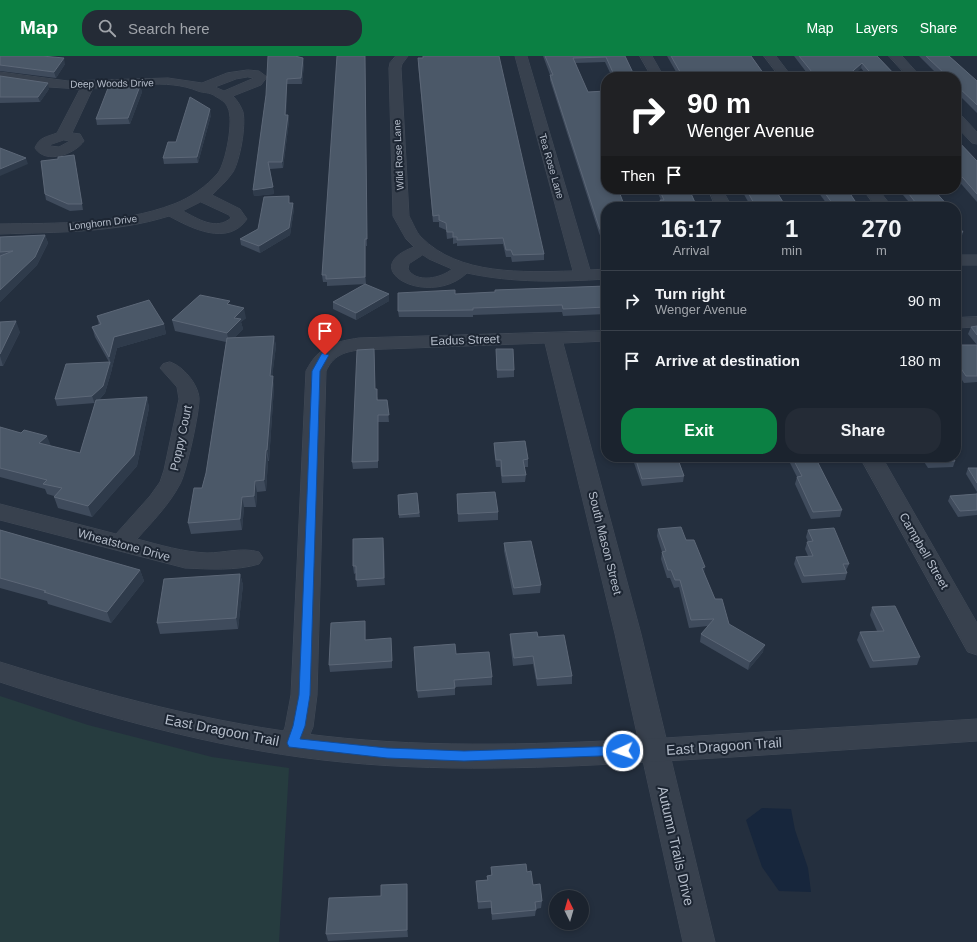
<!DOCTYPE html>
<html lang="en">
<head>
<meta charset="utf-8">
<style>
  body { margin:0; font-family:Arial,sans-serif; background:#242b36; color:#f1f3f6; height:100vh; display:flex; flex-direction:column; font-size:15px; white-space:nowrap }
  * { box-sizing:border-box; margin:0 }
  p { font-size:13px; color:#a0a4aa }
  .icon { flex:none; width:22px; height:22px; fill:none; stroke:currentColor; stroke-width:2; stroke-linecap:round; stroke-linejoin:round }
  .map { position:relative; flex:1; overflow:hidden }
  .details { position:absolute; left:601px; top:146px; width:360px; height:260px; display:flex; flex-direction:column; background:#1b232e; border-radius:16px; box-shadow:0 2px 6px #0003,0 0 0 1px #39404a }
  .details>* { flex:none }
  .top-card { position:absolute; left:601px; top:16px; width:360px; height:122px; border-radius:16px; box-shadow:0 2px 6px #0003,0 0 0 1px #39404a; background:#202124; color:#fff; overflow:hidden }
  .needle { width:26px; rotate:355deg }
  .tools { position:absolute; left:549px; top:834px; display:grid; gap:8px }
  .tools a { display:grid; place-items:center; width:40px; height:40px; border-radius:50%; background:#1b232e; box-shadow:0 2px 6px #0003,0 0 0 1px #39404a; font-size:20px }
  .pin { position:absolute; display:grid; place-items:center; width:34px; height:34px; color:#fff; margin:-41px -17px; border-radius:50% 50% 50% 0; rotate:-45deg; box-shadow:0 0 4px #0007 }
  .pin .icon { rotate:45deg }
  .me { position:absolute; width:44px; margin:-22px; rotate:267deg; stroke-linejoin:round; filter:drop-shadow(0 0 3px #0008) }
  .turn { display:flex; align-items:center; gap:14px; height:84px; padding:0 20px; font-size:18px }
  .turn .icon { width:52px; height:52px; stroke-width:2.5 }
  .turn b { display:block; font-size:28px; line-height:34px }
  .then { display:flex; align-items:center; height:38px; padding:0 20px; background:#0003; gap:8px; font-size:15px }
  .eta { display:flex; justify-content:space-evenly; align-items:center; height:68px; text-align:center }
  .eta b { font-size:24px; font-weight:800; line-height:28px }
  .cta { display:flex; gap:8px; margin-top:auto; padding:8px 20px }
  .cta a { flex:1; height:46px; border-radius:16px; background:#0b8043; color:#fff; font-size:16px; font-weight:800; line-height:46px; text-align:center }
  .cta a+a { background:#242b36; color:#f1f3f6 }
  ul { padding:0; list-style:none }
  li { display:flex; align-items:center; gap:12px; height:60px; padding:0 20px; border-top:1px solid #39404a }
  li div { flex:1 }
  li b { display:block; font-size:15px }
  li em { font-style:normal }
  header { display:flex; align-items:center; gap:24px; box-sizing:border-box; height:56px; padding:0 20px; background:#0b8043; color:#fff }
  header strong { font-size:19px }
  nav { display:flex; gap:22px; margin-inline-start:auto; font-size:14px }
  .search { width:280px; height:36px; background:#242b36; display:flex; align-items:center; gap:10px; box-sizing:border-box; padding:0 14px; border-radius:16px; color:#a0a4aa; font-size:15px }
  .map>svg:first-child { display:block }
</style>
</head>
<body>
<header>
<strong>Map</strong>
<div class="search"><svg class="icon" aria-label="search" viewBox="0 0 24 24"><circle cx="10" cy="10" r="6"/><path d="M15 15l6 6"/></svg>Search here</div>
<nav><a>Map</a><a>Layers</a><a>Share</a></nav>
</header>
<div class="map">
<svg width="977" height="886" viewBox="0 0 977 886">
  <rect width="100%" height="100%" fill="#242f3e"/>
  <polygon fill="#263c3f" points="0,640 88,669 212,701 289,712 279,886 0,886"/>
  <polygon fill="#17263c" points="762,752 791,753 795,774 808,812 811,836 779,835 762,811 746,764"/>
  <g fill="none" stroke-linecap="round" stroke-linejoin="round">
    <g stroke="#414a57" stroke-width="1">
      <g id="minor">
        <path d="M 396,0 L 408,0 L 402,8 L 401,12 L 409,160 C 413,167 416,176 421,181 C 459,220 524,216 573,215 L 515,0 L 527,0 L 590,214 L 606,213 L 606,223 C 559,226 513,227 467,217 C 429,253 354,213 414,191 L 406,183 L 393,160 L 389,12 L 390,7 ZM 423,199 L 429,203 L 452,213 C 442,222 416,228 408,213 L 409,208 Z"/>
        <polygon points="640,0 652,0 664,21 652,21"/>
        <polygon points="764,0 776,0 792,21 780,21"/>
        <polygon points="889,0 902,0 921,21 908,21"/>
        <path d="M 248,14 L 259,15 L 267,21 L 261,29 L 233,40 C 237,44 241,50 243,56 C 246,70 240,104 233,116 C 227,125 219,132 212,139 L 240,153 L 247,163 C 228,191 191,172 169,160 C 115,177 56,176 0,178 L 0,168 C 57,167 119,169 174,148 C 190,142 207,130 218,117 C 226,106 234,64 228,52 C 226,46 220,43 215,40 C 210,36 203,37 198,35 C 167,22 126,31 93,32 L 72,77 L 80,78 L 84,85 C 75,98 46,109 35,92 C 39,81 47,81 57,77 L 80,33 L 49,31 L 0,24 L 0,16 L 68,25 L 168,22 L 202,27 L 227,17 ZM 248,21 L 254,22 L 224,35 L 215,31 L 236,23 ZM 64,84 L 70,85 L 59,91 L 50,90 L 50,89 ZM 201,146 L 229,159 L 231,162 C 216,175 198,163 183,155 Z"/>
        <polygon points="956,58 961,59 977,76 977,88 972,87 956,70"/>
        <polygon points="708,133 722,133 732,151 716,151"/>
        <polygon points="863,133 878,133 892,151 876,151"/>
        <rect x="956" y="199" width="21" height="10"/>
        <polygon points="977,261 977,271 956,272 956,262"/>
        <path d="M 606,275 L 606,285 L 563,287 L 641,578 L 715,886 L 683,886 L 615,578 L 545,287 L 359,294 C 343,296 333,300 326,315 L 317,639 L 313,671 L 303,695 L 293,699 L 283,695 L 279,687 L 285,671 L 291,639 L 306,315 C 319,290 333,286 359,282 Z"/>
        <path d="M 170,306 C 183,310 198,328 199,342 C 200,354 186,418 180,428 C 169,449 152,466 137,483 C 160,489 183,496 207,497 C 224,497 242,491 259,496 L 263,502 L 259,508 C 236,515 209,513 185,512 L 0,464 L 0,448 L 116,478 L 150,440 L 160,426 L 164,414 L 179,343 L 177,331 L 160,312 L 163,308 Z"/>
        <polygon points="860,401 882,401 977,567 977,599 968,596"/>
      </g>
    </g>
    <g stroke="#414a57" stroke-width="1">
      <path id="tertiary" d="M 0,606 C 106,639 213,668 323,680 C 437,693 551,688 665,682 C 769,676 873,669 977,663 L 977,685 C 873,692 769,699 665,705 C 551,712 436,717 323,704 C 212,691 105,661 0,626 Z"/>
    </g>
    <use href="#minor" fill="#38414e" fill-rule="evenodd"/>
    <use href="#tertiary" fill="#38414e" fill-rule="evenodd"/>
  </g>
  <g fill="#3f4b5c">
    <polygon points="0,0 65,8 56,22 0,15"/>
    <polygon points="543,0 625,0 635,21 612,21 605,6 576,7 606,151 606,194 599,177 550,24 550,19"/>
    <polygon points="667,0 751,0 766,21 679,21"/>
    <polygon points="794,0 877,0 897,21 868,21 861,12 851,21 810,21"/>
    <polygon points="919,0 949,0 977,25 977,57 956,36 956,21 940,21"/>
    <polygon points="423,2 544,198 544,204 512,206 511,201 506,201 503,188 457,190 457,187 453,188 453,182 447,183 446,174 439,171 439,166 433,166 418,8"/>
    <polygon points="365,6 367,190 366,190 366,228 327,230 327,226 323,226 322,219"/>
    <polygon points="304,8 302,28 287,28 286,59 288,59 289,65 283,112 270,113 274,138 254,140 253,134 266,39"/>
    <polygon points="0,20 49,33 40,46 0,47"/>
    <polygon points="140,30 142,36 130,68 97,69 96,63"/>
    <polygon points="211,59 198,107 164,108 163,102 176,86"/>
    <polygon points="956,83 977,105 977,146 956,122"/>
    <polygon points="74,99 75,105 83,154 70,155 46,144 45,138 58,103"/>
    <polygon points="656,133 689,133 697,151 659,151 660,144 661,144"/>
    <polygon points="741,133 775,133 786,151 751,151"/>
    <polygon points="816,133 847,133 859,151 829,151"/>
    <polygon points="898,133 933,133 949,151 913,151"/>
    <polygon points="290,147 294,153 290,179 260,197 241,189 240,183 258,173"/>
    <polygon points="956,167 963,176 961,183 956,183"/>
    <polygon points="45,179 48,187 37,209 0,246 0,181"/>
    <polygon points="956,225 961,232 959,238 956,239"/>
    <polygon points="606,230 606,258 563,260 562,256 473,259 473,261 399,261 398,255 455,238 495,236 495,234"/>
    <polygon points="389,245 356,264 333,253 333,246"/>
    <polygon points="231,249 246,262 241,266 243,273 234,282 274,280 276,290 272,320 274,331 269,405 268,405 266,435 257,436 256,451 244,451 242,474 191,478 188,467 202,432 206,417 226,286 175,275 172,264"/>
    <polygon points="97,260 164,268 166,278 117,292 112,312 111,310 112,313 105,337 99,344 147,341 149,352 137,410 92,461 58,452 54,441 54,440 47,438 45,433 0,421 0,371 50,390 80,397 95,347 57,350 55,343 109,306 95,281 92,271 99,269"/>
    <polygon points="0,266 20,276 3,310 0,310"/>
    <polygon points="977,270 977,326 964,327 956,315 956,289 977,289 968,278 971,271"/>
    <polygon points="496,293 514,314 514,321 497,322"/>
    <polygon points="375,300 375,333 378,344 387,344 389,366 378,366 378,412 353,413 352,406"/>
    <polygon points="494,387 528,403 528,411 524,411 526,419 525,426 502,427 500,411 496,411 494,394"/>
    <polygon points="632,401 714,401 714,403 679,405 684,420 683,426 642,430"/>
    <polygon points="790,401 792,401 842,454 840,461 811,463 795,428 797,421 789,405"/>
    <polygon points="921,401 953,401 955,405 953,411 928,412"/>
    <polygon points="968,412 977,412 977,436 966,418"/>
    <polygon points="977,436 977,459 958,461 948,445 950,440 976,438"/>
    <polygon points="417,437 420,461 399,462 398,439"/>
    <polygon points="457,438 498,456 498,464 458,466"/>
    <polygon points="658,473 686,484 704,517 715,543 729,568 763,596 748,614 700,586 701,578 708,570 689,572 679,531 674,532 670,522 667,522 661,503 662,496 657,480"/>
    <polygon points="0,474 140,514 144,525 111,567 48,548 47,545 0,532"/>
    <polygon points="808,474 849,508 846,515 847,517 845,524 802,527 794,508 796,501 808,500 805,493 807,486 808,486 806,481"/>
    <polygon points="504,487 541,529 540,537 513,539 504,495"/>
    <polygon points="384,489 385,529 357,531 356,517 354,518 353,510"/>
    <polygon points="240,518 243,529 238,573 160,578 157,567"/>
    <polygon points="872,551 920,601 917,609 870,612 857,584 860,576 877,575 870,559"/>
    <polygon points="366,572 366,584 392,590 392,612 330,616 329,609"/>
    <polygon points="510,578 538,581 572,620 572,628 537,630 533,608 513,610 510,585"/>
    <polygon points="456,598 492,621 492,629 455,631 455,639 418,642 417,635"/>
    <polygon points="491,811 527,816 542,845 541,852 536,853 535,860 492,864 491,852 478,853 476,825 487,824 487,820 491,819"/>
    <polygon points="408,835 408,881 328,885 326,878 381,840"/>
  </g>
  <g fill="#2f3b4b">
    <polygon points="365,1 365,6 367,190 367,183"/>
    <polygon points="64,2 65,8 56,22 54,16"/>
    <polygon points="303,2 304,8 302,28 301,22"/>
    <polygon points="862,7 861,12 851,21 846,21"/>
    <polygon points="287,23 287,28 286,65 285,59"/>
    <polygon points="48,27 49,33 40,46 38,41"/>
    <polygon points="140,30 142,36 130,68 128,62"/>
    <polygon points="210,53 211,59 198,107 197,101"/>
    <polygon points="288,59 289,65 283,112 282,106"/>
    <polygon points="26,102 28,108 0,120 0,113"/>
    <polygon points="273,131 274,138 254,140 253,134"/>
    <polygon points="293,147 294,153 290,179 260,197 259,190"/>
    <polygon points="45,179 48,187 37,209 0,246 0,234"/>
    <polygon points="365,183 366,190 366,228 365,221"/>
    <polygon points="389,238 389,245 356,264 356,257"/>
    <polygon points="244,252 246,262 241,266 243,273 229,287 227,277 234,262"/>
    <polygon points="16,265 20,276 3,310 0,300 0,298"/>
    <polygon points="164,268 166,278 117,292 112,312 109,301 114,281"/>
    <polygon points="274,280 276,290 271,331 270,320"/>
    <polygon points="374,293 375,300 375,340 375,333"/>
    <polygon points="110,306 112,313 105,337 95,348 92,340"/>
    <polygon points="273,320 274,331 269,405 267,394"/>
    <polygon points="147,341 149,352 137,410 92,461 88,450"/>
    <polygon points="47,380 51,390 39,387"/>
    <polygon points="266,394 268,405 266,435 264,424"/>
    <polygon points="255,425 257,436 256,451 254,440"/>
    <polygon points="242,441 244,451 242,474 240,463"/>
    <polygon points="383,482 384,489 385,529 384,522"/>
    <polygon points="705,511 704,519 702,512"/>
    <polygon points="140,514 144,525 111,567 107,556"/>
    <polygon points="240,518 243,529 238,573 236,562"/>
    <polygon points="365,565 366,572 366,591 365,584"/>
    <polygon points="391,582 392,590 392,612 392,605"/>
    <polygon points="765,589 763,596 748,614 750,606"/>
    <polygon points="407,828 408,835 408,881 407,874"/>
  </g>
  <g fill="#4b5868" stroke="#5c6777">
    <polygon points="0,0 42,0 64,2 54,16 0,9"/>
    <polygon points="268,0 295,0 303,2 301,22 287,23 285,59 288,59 282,106 268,106 273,131 253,134 266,39"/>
    <polygon points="337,0 365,0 365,1 367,183 365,183 365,221 326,223 326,219 322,219"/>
    <polygon points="423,0 499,0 544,198 513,199 511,194 506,194 503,182 457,184 457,181 453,181 453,176 447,176 446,167 439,164 439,159 433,160 418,2 423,2"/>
    <polygon points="545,0 625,0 635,21 615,21 606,1 573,2 588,36 606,35 606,133 618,133 623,146 628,146 630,151 606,151 606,186 599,171 550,19 553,19"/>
    <polygon points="671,0 751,0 766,21 683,21"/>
    <polygon points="799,0 877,0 897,21 874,21 862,7 846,21 816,21"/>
    <polygon points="926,0 949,0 977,25 977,49 956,29 956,21 948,21"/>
    <polygon points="0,20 48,27 38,41 0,41"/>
    <polygon points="110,27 140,30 128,62 96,63"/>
    <polygon points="190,41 210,53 197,101 163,102 168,86 176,86"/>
    <polygon points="956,83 977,105 977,138 956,114 961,114 956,108"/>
    <polygon points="0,92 26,102 0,113"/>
    <polygon points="74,99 82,148 68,148 45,138 41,105 58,103 58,101"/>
    <polygon points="659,133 689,133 697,151 663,151 660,144 664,144"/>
    <polygon points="746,133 775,133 786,151 756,151"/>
    <polygon points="822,133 847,133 859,151 835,151"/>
    <polygon points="905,133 933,133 949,151 919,151"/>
    <polygon points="289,140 289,147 293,147 289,172 259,190 240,183 258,173 264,141"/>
    <polygon points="956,167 963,176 956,176"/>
    <polygon points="45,179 35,201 0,234 0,200 13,195 0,196 0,181"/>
    <polygon points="956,225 961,232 956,232"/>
    <polygon points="365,228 389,238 356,257 333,246"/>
    <polygon points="606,230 606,251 563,253 562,249 473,252 473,254 398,255 398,237 455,234 455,238 495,236 495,234"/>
    <polygon points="200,239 230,245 227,248 244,252 234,262 241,263 227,277 172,264"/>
    <polygon points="149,244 164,268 114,281 109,301 92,271 101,268 97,260"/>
    <polygon points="16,265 0,298 0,266"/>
    <polygon points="977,270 977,279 971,271"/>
    <polygon points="274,280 270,320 273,320 267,394 266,394 264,424 255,425 254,440 242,441 240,463 188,467 194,432 202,432 206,417 227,282"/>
    <polygon points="956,289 977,289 977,320 966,320 956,305"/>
    <polygon points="374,293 375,333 377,333 377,344 387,344 389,359 378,359 378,405 352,406 357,294"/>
    <polygon points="496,293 513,293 514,314 497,314"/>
    <polygon points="110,306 103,330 92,340 55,343 66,308"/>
    <polygon points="147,341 134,399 88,450 54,441 62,432 43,428 47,424 0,412 0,371 21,377 24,374 47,380 39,387 80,397 96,344"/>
    <polygon points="525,385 528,403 523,404 526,419 502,420 501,404 496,404 494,387"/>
    <polygon points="635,401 677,401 684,420 642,423"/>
    <polygon points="792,401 815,401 842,454 813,456 797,421 802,420"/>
    <polygon points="927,401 953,401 955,405 930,406"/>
    <polygon points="968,412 977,412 977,427"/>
    <polygon points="495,436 498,456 458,458 457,438"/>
    <polygon points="417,437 419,457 399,459 398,439"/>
    <polygon points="977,438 977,454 960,455 950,440"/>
    <polygon points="681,471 686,484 694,484 705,511 702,512 715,543 722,543 729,568 765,589 750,606 701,578 714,563 691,564 680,524 675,524 671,514 668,514 662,496 666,495 658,473"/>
    <polygon points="834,472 849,508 843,508 847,517 804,520 796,501 813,500 807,486 813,485 808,474"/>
    <polygon points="0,474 140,514 107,556 44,536 46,535 0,522"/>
    <polygon points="383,482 384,522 356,524 356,510 353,510 353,483"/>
    <polygon points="531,485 541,529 514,532 504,487"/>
    <polygon points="240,518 236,562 157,567 164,523"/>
    <polygon points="895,550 920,601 873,605 860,576 884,575 872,551"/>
    <polygon points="365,565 365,584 391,582 392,605 329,609 331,567"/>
    <polygon points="537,576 538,581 564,579 572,620 537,623 533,600 514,602 510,578"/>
    <polygon points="455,588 456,598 489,596 492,621 454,624 455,632 417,635 414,591"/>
    <polygon points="526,808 527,816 531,815 533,829 540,828 542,845 535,846 536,854 492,858 491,845 478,846 476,825 488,824 487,820 492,819 491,811"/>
    <polygon points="407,828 407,874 326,878 329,842 381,840 381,829"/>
  </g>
  <polygon fill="#1a73e8" stroke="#114b97" points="322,297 329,299 320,315 310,639 305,670 300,683 387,692 464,695 623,690 627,692 629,695 627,699 464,705 387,702 289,691 287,687 293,670 299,639 312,315"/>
  <g text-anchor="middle" stroke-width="4" stroke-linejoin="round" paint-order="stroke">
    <g font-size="10" fill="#b4bcc9" stroke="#1d2633">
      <text transform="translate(112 27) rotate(-1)" y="4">Deep Woods Drive</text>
      <text transform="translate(398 99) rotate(-93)" y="4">Wild Rose Lane</text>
      <text transform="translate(552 110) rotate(74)" y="4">Tea Rose Lane</text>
      <text transform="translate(103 166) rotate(-7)" y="4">Longhorn Drive</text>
    </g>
    <g font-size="12" fill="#b4bcc9" stroke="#1d2633">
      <text transform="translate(465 284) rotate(-2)" y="4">Eadus Street</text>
      <text transform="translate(181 382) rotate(-78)" y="4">Poppy Court</text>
      <text transform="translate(605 487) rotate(76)" y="4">South Mason Street</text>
      <text transform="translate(124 489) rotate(15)" y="4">Wheatstone Drive</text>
      <text transform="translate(924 495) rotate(60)" y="4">Campbell Street</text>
    </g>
    <g font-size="14" fill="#b4bcc9" stroke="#1d2633">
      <text transform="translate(222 674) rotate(11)" y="5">East Dragoon Trail</text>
      <text transform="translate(724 690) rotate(-4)" y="5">East Dragoon Trail</text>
      <text transform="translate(676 790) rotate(77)" y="5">Autumn Trails Drive</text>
    </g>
  </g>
</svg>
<div class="tools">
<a><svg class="needle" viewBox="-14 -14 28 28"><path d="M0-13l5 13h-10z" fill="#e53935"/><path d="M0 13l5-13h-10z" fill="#a0a4aa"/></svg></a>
</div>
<div class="pin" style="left:325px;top:299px;background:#d93025"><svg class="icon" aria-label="arrive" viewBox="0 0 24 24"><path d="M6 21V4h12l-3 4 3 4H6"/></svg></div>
<svg class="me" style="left:623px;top:695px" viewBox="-20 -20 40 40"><circle r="17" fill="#1a73e8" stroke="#fff" stroke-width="3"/><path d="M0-11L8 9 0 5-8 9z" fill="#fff"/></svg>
<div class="top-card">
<div class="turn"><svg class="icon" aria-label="right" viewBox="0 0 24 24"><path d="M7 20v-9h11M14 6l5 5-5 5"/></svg><div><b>90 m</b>Wenger Avenue</div></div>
<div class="then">Then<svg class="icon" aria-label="arrive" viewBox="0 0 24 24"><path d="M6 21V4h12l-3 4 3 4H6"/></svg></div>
</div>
<section class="details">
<div class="eta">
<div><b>16:17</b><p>Arrival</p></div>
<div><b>1</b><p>min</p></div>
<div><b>270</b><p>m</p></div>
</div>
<ul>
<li><svg class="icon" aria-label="right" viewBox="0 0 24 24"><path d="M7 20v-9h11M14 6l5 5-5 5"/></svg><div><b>Turn right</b><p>Wenger Avenue</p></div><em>90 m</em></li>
<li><svg class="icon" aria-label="arrive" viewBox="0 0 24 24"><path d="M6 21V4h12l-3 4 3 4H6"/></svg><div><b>Arrive at destination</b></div><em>180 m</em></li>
</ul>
<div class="cta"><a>Exit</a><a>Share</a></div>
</section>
</div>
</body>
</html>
